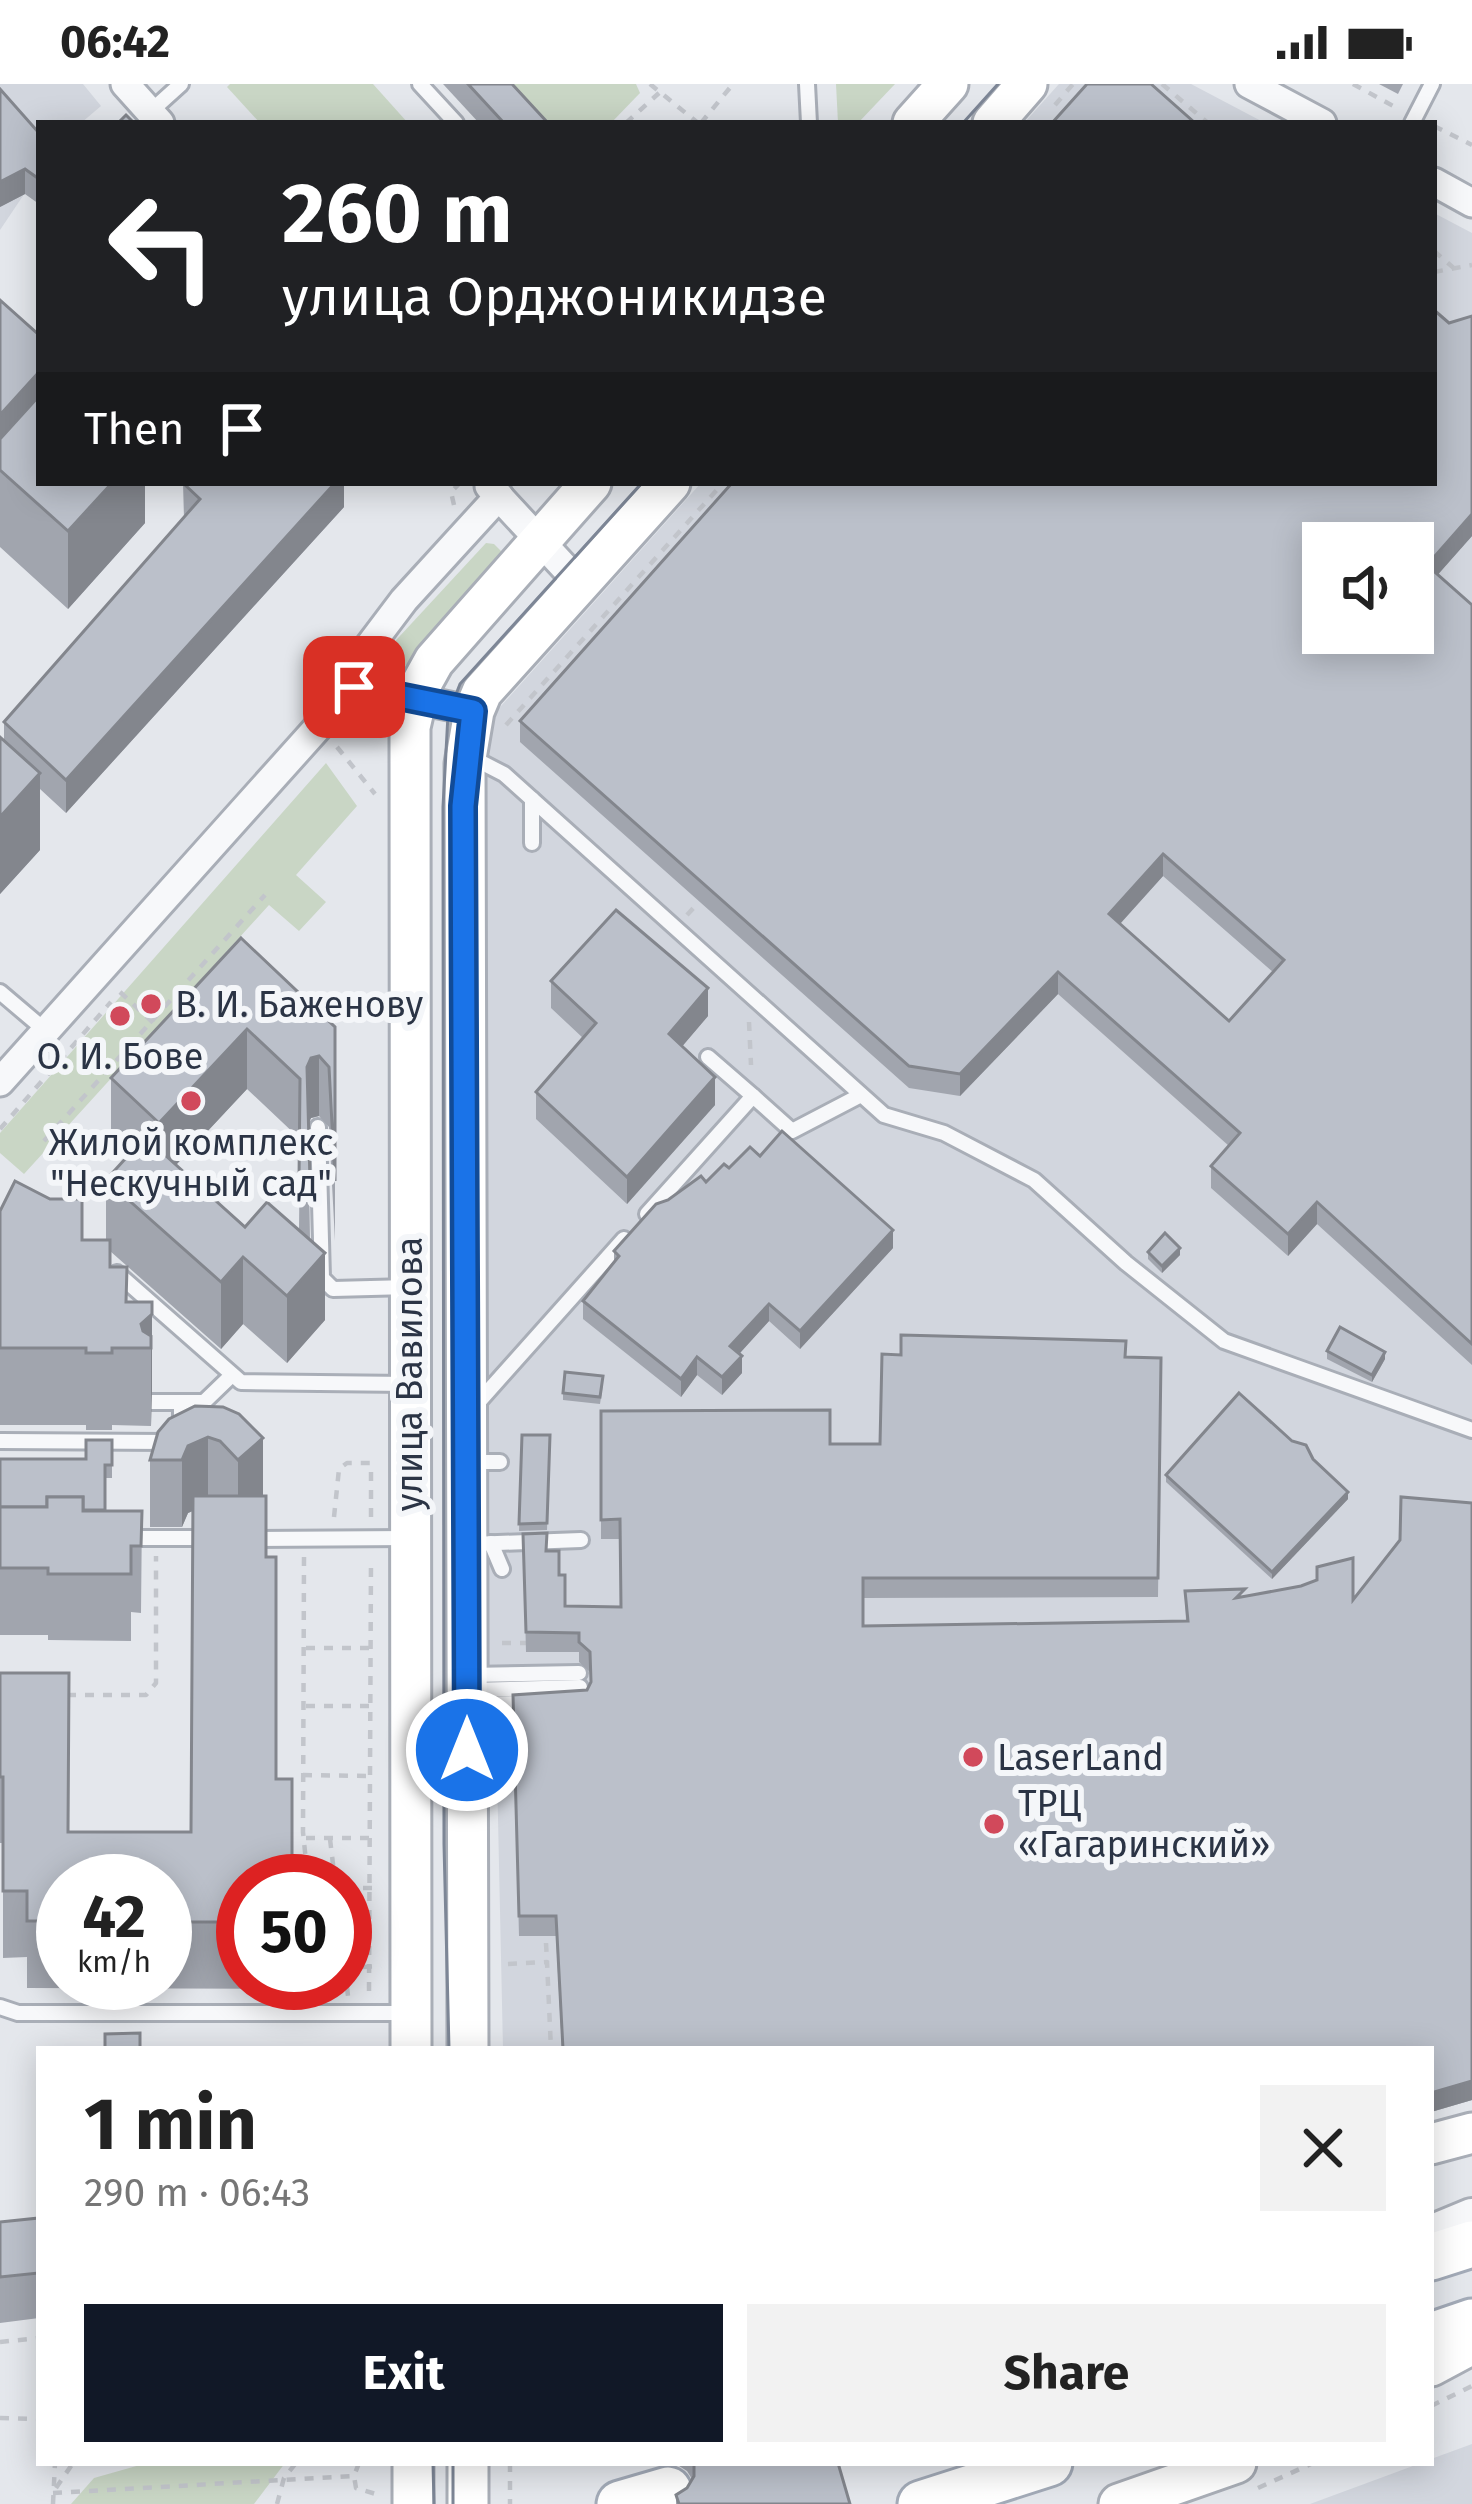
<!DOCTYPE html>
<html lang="en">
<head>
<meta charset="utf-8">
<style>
  body { margin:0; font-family:"Fira Sans",sans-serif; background:#f2f2f2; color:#222; height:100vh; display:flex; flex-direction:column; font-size:45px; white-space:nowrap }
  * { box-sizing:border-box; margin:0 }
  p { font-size:39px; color:#767676 }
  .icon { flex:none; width:66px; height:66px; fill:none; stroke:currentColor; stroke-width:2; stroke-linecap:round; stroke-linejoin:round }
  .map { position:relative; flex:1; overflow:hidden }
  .details { position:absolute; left:36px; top:1962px; width:1398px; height:420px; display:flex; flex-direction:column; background:#fff; border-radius:0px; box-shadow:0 6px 30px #0003 }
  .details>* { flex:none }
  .guide { position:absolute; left:36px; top:36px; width:1401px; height:366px; border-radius:0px; box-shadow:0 6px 30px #0003; background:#202124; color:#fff; overflow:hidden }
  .fabs { position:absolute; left:1302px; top:438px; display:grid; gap:24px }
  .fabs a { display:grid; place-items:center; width:132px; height:132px; border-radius:0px; background:#fff; box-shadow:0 6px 30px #0003; font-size:60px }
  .speed { position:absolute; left:36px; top:1770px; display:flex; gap:24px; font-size:60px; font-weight:700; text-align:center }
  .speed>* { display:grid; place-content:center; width:156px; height:156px; border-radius:50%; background:#fff; box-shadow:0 6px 30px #0003; line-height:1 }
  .speed small { font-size:30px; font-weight:400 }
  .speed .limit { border:18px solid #d22; background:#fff; color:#111 }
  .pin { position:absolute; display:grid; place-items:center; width:102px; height:102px; color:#fff; margin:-51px; border-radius:24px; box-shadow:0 6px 18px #0006 }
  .me { position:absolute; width:132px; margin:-66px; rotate:0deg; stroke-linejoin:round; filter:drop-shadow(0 0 9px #0008) }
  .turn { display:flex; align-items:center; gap:42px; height:252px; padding:0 48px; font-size:54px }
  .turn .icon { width:156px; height:156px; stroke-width:2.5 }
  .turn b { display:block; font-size:84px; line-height:102px }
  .then { display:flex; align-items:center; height:114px; padding:0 48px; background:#0003; gap:24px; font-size:45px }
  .round { display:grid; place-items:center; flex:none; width:126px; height:126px; border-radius:0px; background:#f2f2f2 }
  .overview { display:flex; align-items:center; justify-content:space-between; height:204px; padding:0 48px }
  h1 { font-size:72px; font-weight:700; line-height:90px }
  .cta { display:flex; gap:24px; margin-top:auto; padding:24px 48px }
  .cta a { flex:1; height:138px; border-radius:0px; background:#111827; color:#fff; font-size:48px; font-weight:700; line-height:138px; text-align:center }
  .cta a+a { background:#f2f2f2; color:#222 }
  .status { display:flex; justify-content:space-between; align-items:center; height:84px; padding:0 60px; background:#fff; direction:ltr }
  .status svg { height:33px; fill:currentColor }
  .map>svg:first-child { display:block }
</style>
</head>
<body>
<div class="status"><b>06:42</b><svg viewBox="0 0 49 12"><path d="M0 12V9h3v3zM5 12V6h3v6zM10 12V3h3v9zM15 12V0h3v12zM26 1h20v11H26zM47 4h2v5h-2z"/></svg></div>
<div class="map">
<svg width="1472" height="2420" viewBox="0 0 1472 2420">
  <rect width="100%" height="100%" fill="#e4e7ec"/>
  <g fill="#d2d6de" fill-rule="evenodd">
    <polygon points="0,0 83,0 101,22 81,39 39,39 39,88 0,146"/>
    <polygon points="1059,0 1191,0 1265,39 1024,39"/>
    <path d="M 1434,129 L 1472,149 L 1472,2016 L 1431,2028 L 1431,1965 L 503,1965 L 497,1688 L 484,1631 L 481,678 L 492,632 L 701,399 L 1434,399 ZM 1323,459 L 1413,459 L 1413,549 L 1323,549 Z"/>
    <polygon points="1472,2360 1472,2420 1310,2420 1421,2379 1431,2379 1431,2375"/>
  </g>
  <g fill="#c9d6c5">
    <polygon points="230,0 373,0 408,39 260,39 227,3"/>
    <polygon points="505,0 636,0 640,9 611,39 541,39"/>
    <polygon points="836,0 895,0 858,39 838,39"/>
    <polygon points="486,459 494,460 503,469 504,476 392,596 383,595 374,580"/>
    <polygon points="326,679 357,722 296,791 326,818 299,847 269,821 24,1090 0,1069 0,1049"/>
    <polygon points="147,2379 285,2379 254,2420 71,2420 94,2394"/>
  </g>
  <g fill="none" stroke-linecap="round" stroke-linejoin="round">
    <g stroke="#a9aeb7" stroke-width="20">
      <g id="service">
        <polyline points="420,0 456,39"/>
        <polyline points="807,0 809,39"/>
        <polyline points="150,28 181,0"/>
        <polyline points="1412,39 1432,0"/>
        <polyline points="471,673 504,690 884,1031 944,1049 1034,1096 1126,1179 1224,1257 1472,1346"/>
        <polyline points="532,715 532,759"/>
        <polyline points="0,908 46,947"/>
        <polyline points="708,973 753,1012"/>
        <polyline points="318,1043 322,1194 333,1205 409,1203"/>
        <polyline points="647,1130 753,1012 792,1047 861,1011"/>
        <polyline points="117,1189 241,1298 407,1300"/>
        <polyline points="152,1318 204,1318 231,1292"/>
        <polyline points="475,1322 624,1155"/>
        <polyline points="0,1357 168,1358 181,1345 181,1319"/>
        <polyline points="472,1378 500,1378"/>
        <polyline points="125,1454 211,1454"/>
        <polyline points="251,1455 409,1454"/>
        <polyline points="491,1459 502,1485"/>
        <polyline points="472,1460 581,1456"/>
        <polyline points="470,1591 579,1589"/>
        <polyline points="471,1606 580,1603"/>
        <polyline points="471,1620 527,1619"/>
        <polyline points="0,1923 18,1929 408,1929"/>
      </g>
    </g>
    <g stroke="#a9aeb7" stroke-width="33">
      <g id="minor">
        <polyline points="125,0 160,39"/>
        <polyline points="1249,0 1322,39"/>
        <polyline points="1434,98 1472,119"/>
        <polyline points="489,402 580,500"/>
        <polyline points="354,603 474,627"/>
        <polyline points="0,998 354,603 361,573 404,516 499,412"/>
      </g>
    </g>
    <g stroke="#a9aeb7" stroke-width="42">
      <polyline id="tertiary" points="1431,2150 1472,2133"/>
    </g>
    <g stroke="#a9aeb7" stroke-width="45">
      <g id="secondary">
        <polyline points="913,39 948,0"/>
        <polyline points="993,39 1027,0"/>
        <polyline points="411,1965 410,643 419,604 434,577 591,399"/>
        <polyline points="468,1965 465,680 474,627 482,608 670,399"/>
        <polyline points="1431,2060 1472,2049"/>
        <polyline points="1431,2282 1472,2260"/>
        <polyline points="413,2379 413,2420"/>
        <polyline points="468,2379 468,2420"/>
        <polyline points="1119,2420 1236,2379"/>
      </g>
    </g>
    <g stroke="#a3abb8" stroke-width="51">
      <g id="primary">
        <polyline points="1431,2173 1472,2160"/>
        <polyline points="1431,2252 1472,2238"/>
        <polyline points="620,2420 668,2406"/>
        <polyline points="921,2420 1049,2379"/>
      </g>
    </g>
    <g stroke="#c2c5cb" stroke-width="4.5" stroke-dasharray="9 9" stroke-linecap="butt">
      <polyline points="650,0 698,39"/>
      <polyline points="1162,0 1208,39"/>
      <polyline points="1353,0 1395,23"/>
      <polyline points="1055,21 1073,0"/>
      <polyline points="626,39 659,9"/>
      <polyline points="701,39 733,0"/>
      <polyline points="1434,42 1472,61"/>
      <polyline points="1434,167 1456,186"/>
      <polyline points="1434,188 1472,181"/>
      <polyline points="454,421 451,408 460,399"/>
      <polyline points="506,641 723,399"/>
      <polyline points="337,663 375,710"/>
      <polyline points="687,831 699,818"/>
      <polyline points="120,908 160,945"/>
      <polyline points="749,938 751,981"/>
      <polyline points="0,1045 111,918"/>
      <polyline points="44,1057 265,811"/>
      <polyline points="334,1433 339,1385 347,1379 373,1379"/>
      <polyline points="371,1433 371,1379"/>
      <polyline points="304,1473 303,1748 308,1797"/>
      <polyline points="502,1559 526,1559"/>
      <polyline points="306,1564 373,1564"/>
      <polyline points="67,1611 146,1611 156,1599 156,1472"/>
      <polyline points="306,1622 373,1622"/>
      <polyline points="303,1691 373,1692"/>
      <polyline points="306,1754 373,1754"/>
      <polyline points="330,1755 335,1797"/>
      <polyline points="345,1804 373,1804"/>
      <polyline points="345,1853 381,1852"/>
      <polyline points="546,1859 547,1878"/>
      <polyline points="508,1880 547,1878 551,1965"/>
      <polyline points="345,1884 381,1882"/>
      <polyline points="345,1885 348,1912"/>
      <polyline points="320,1899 322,1912"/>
      <polyline points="369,1907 371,1475"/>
      <polyline points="0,2258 39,2254"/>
      <polyline points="1431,2322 1472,2302"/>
      <polyline points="0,2334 39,2335"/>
      <polyline points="359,2379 354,2392 356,2404 379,2411"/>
      <polyline points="510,2379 510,2420"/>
      <polyline points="56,2404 73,2379"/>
      <polyline points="1258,2404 1313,2379"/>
      <polyline points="53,2409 354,2392"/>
      <polyline points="53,2420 55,2379"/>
      <polyline points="277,2420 284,2394 296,2379"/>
    </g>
    <use href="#service" stroke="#f7f8fa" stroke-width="14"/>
    <use href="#minor" stroke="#f7f8fa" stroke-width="27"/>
    <use href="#tertiary" stroke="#f7f8fa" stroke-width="36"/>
    <use href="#secondary" stroke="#fff" stroke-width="39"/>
    <use href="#primary" stroke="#fff" stroke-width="45"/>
    <g stroke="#7d8696" stroke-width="3">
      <polyline points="963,39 998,0"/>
      <polyline points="449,1965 444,1760 443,723 448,631 460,600 642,399"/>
      <polyline points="433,2379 434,2420"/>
      <polyline points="453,2379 453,2420"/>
    </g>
  </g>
  <g fill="#a1a5ae" fill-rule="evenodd">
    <polygon points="443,0 512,0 548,39 479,39"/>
    <polygon points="1379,0 1403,0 1398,10"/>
    <polygon points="39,49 39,120 25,110 0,123"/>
    <polygon points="0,216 39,399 145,399 145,439 68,525 0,463"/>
    <path d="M 1472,232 L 1472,452 L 1437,491 L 1472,521 L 1472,1281 L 1317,1140 L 1288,1172 L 1211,1104 L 1211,1082 L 1229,1062 L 1058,910 L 960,1012 L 909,1004 L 520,658 L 520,637 L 1449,239 ZM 1163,792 L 1273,888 L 1229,937 L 1120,840 Z"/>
    <polygon points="183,399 344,399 344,423 66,729 40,705 40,766 0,810 0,653 4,656 4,638 184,434"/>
    <path d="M 241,854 L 335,943 L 335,1157 L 329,1043 L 319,1032 L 311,1034 L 308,1040 L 310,1155 L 325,1236 L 287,1279 L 243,1240 L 221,1265 L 110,1167 L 110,1183 L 127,1218 L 152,1218 L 151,1342 L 112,1341 L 112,1346 L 86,1346 L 86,1341 L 0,1341 L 0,1127 L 82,1156 L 106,1156 L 106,1096 L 129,1071 L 111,1054 L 111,994 ZM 247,1005 L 300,1055 L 299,1146 L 245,1143 L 176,1081 Z"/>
    <polygon points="551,897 708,932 682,962 715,1021 627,1120 536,1035 536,1008 583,954 551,924"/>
    <polygon points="760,1072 893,1164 800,1265 769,1237 739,1270 742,1289 722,1311 697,1291 681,1313 583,1235 583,1217 614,1180 614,1167 668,1116 729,1084"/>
    <polygon points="1148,1168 1180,1171 1162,1189 1148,1175"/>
    <polygon points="1327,1267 1385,1275 1372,1298 1327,1275"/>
    <polygon points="1126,1273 1161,1274 1158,1513 863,1514 863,1542 1186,1538 1185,1507 1245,1512 1353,1516 1472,1419 1472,2016 1431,2028 1431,1965 562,1965 556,1852 519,1852 513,1611 587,1606 590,1600 590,1588 579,1578 579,1568 526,1568 523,1450 547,1467 559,1491 565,1522 621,1523 620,1455 601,1455 601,1327 830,1360 880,1360"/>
    <polygon points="603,1300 600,1320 563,1316 563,1309"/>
    <path d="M 158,1348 L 263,1354 L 243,1797 L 243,1899 L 292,1899 L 292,1905 L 27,1904 L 27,1873 L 3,1874 L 3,1759 L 0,1759 L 0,1589 L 68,1748 L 191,1748 L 193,1427 L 188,1429 L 182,1443 L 150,1443 L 150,1376 ZM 63,1797 L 165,1797 L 165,1899 L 63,1899 Z"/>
    <polygon points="522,1351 550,1351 547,1446 519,1447"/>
    <polygon points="112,1356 112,1394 105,1394 105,1427 142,1427 141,1529 131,1528 131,1557 48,1556 48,1551 0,1551 0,1375 86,1375"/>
    <polygon points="1166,1391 1348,1415 1272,1495 1166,1398"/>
    <polygon points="39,2134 39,2234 0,2239 0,2138"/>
    <polygon points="660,2379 838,2379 850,2420 676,2420 676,2411 687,2404 692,2395 687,2387 676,2380"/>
  </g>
  <g fill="#83868d">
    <polygon points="25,85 25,110 0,123 0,98"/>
    <polygon points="39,288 39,328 0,372 0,331"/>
    <polygon points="112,399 145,399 145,439 68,525 68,447"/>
    <polygon points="335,399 344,399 344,423 66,729 66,696"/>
    <polygon points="1472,430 1472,452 1427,503 1427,481"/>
    <polygon points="40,689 40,766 0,810 0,733"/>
    <polygon points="1163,770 1163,792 1109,852 1109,830"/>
    <polygon points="1058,888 1058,910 960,1012 960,990"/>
    <polygon points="708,904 708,932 669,978 669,950"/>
    <polygon points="247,945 247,1005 159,1099 159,1039"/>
    <polygon points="319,972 319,1032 311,1034 307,1043 307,983 311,974"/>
    <polygon points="715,993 715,1021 627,1120 627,1093"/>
    <polygon points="1317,1118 1317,1140 1288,1172 1288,1150"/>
    <polygon points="893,1146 893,1164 800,1265 800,1247"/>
    <polygon points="1180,1164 1180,1171 1162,1189 1162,1182"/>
    <polygon points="325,1169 325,1236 287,1279 287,1212"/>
    <polygon points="243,1173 243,1240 221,1265 221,1198"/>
    <polygon points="769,1220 769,1237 730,1280 730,1262"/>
    <polygon points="152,1230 152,1307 151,1342 151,1264 141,1264 141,1240"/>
    <polygon points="1385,1268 1385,1275 1372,1298 1372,1291"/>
    <polygon points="742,1272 742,1289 722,1311 722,1293"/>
    <polygon points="697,1273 697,1291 681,1313 681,1295"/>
    <polygon points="208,1353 208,1420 188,1429 182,1443 182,1376 188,1362"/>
    <polygon points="263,1354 263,1421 238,1443 238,1376"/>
    <polygon points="1348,1408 1348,1415 1272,1495 1272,1488"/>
    <polygon points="1472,1997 1472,2016 1431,2028 1431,2009"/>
  </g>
  <g fill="#bbc0ca" stroke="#83868d" stroke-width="3" fill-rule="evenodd">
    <polygon points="468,0 512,0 548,39 504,39"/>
    <polygon points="1087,0 1151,0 1195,39 1052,39"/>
    <polygon points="0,5 39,49 39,95 25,85 0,98"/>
    <polygon points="126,31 134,39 118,39"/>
    <polygon points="0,216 39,251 39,288 0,331"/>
    <path d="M 1434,226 L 1449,239 L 1472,232 L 1472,430 L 1427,481 L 1472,521 L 1472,1260 L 1317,1118 L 1288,1150 L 1211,1082 L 1240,1049 L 1058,888 L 960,990 L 909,982 L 520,637 L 732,399 L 1434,399 ZM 1323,459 L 1413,459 L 1413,549 L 1323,549 ZM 1163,770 L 1284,876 L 1229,937 L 1109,830 Z"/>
    <polygon points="39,312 39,399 112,399 68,447 0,386 0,355"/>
    <polygon points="183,399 335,399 66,696 4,638 200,415"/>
    <polygon points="0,653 40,689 0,733"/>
    <polygon points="616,826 708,904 669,950 715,993 627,1093 536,1008 596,939 551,897"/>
    <polygon points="241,854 335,943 335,1097 329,983 319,972 311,974 307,983 310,1097 299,1097 300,995 247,945 159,1039 111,994"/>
    <polygon points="782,1047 893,1146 800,1247 769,1220 730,1262 742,1272 722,1293 697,1273 681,1295 583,1217 619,1172 614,1167 656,1120 668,1116 701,1092 706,1098 724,1080 729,1084 750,1063 760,1072"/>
    <polygon points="145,1053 245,1143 267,1118 325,1169 287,1212 243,1173 221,1198 106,1096"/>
    <polygon points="15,1097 50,1115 82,1115 82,1156 110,1156 110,1183 127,1183 126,1218 152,1218 152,1230 141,1240 143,1247 151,1252 151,1264 112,1264 112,1269 86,1269 86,1264 0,1264 0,1127"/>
    <polygon points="1165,1149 1180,1164 1162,1182 1148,1168"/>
    <polygon points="1340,1243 1385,1268 1372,1291 1327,1267"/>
    <polygon points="901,1251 1126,1257 1125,1273 1161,1274 1158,1494 863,1494 863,1542 1188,1537 1185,1507 1245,1505 1236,1514 1301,1502 1317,1496 1317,1483 1353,1474 1353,1516 1400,1456 1401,1413 1472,1419 1472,1997 1431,2009 1431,1965 563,1965 556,1832 519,1832 513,1611 587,1606 591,1598 590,1568 579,1558 579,1549 526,1548 523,1450 547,1449 546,1467 559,1467 559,1491 565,1491 565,1522 621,1523 620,1435 601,1436 601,1327 830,1326 830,1360 880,1360 882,1270 901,1271"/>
    <polygon points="565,1288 603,1292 600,1313 563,1309"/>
    <polygon points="1239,1309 1292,1357 1306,1361 1313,1375 1348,1408 1272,1488 1166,1391"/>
    <polygon points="195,1322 223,1323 239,1330 263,1354 238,1376 220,1357 208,1353 188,1362 182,1376 150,1376 158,1348 169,1335"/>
    <polygon points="522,1351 550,1351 547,1439 519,1440"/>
    <polygon points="86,1356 112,1356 112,1381 105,1381 105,1426 83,1426 83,1413 47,1413 47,1423 0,1423 0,1375 86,1375"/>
    <polygon points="193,1412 266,1412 266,1473 276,1473 276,1695 292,1695 292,1797 243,1797 243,1838 165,1838 165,1797 63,1797 63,1837 27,1837 27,1807 3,1807 3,1693 0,1693 0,1589 69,1589 68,1748 191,1748"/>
    <polygon points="47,1413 83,1413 83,1427 142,1427 141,1462 131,1462 131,1490 48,1490 48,1484 0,1484 0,1423 47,1423"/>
    <polygon points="140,1949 140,1965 105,1965 105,1950"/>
    <polygon points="39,2134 39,2189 0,2193 0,2138"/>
    <polygon points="694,2379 838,2379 850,2420 679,2420 676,2411 687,2404 694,2392"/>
  </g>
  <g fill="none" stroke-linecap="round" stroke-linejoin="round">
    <g stroke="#114b97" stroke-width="30">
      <polyline id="route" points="354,603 473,627 463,722 467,1666"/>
    </g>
    <use href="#route" stroke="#1a73e8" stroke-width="21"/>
  </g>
  <g fill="#d1495b" stroke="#f4f6f9" stroke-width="4.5">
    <circle cx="151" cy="920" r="12"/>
    <circle cx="120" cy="932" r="12"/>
    <circle cx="191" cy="1017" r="12"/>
    <circle cx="973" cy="1673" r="12"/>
    <circle cx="994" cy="1740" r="12"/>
  </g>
  <g text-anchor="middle" stroke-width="12" stroke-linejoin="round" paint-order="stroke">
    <g font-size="36" fill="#2b3445" stroke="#f4f6f9" text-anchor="start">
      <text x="175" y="933">В. И. Баженову</text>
      <text x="120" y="985" text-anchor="middle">О. И. Бове</text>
      <text x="191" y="1071" text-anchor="middle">Жилой комплекс<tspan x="191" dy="41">"Нескучный сад"</tspan></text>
      <text x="997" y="1686">LaserLand</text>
      <text x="1018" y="1732">ТРЦ<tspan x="1018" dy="41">«Гагаринский»</tspan></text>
    </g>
    <g font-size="36" fill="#2b3445" stroke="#f4f6f9">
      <text transform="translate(409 1290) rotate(-90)" y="13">улица Вавилова</text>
    </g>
  </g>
</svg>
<div class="fabs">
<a><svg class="icon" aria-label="sound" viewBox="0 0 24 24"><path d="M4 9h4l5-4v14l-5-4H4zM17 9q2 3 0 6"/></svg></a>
</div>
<div class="speed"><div>42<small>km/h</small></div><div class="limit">50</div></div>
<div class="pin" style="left:354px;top:603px;background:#d93025"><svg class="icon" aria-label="arrive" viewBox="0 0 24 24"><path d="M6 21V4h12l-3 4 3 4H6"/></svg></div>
<svg class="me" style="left:467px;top:1666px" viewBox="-20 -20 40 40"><circle r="17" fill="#1a73e8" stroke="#fff" stroke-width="3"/><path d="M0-11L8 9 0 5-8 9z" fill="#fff"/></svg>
<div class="guide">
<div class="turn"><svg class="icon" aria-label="left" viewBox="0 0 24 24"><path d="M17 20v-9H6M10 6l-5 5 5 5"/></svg><div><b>260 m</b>улица Орджоникидзе</div></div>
<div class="then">Then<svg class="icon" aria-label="arrive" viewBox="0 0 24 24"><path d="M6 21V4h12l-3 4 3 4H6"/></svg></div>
</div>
<section class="details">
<div class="overview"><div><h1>1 min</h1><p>290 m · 06:43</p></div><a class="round"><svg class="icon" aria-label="close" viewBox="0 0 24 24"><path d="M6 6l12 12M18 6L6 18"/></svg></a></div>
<div class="cta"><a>Exit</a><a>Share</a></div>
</section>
</div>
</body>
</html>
